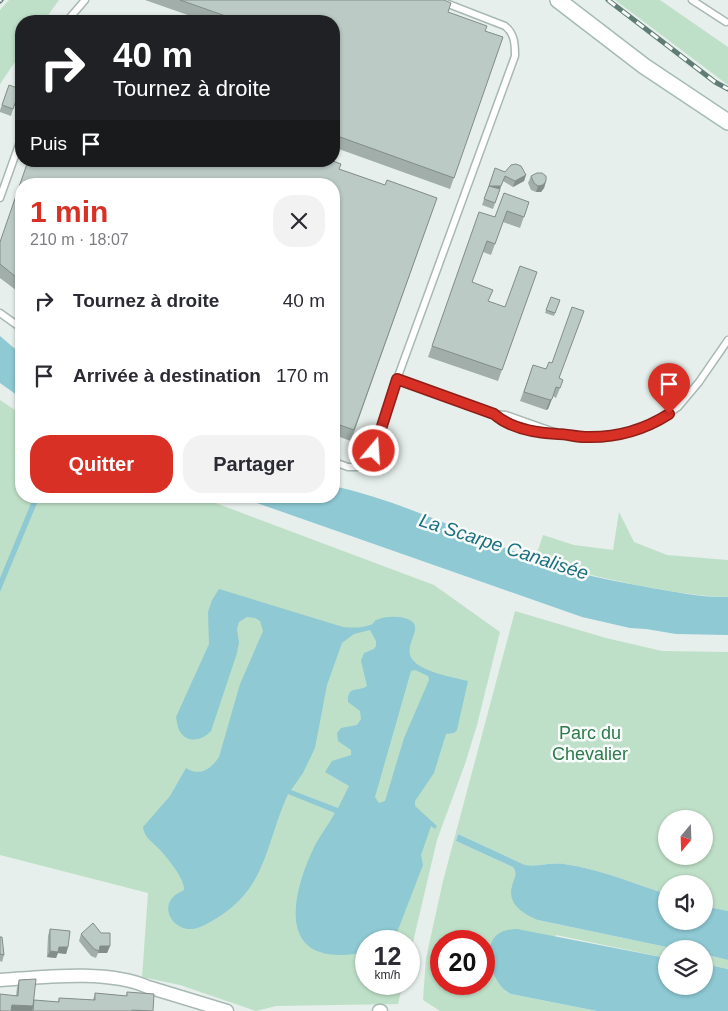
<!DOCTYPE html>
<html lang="fr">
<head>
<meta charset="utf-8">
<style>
  body { margin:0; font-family:Arial,sans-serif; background:#f2f2f3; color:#2b2b33; height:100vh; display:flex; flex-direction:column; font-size:19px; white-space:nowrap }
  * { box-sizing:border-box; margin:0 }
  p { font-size:16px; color:#7c7c81 }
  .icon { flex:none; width:28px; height:28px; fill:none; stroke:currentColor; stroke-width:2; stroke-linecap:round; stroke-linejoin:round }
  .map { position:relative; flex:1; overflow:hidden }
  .drawer { position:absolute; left:15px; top:178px; width:325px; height:325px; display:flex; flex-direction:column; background:#fff; border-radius:20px; box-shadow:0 1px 4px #0004 }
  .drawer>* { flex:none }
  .banner { position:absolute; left:15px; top:15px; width:325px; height:152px; border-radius:20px; box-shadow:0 1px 4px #0004; background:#202124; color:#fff; overflow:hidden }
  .needle { width:32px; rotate:199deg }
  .controls { position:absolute; left:658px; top:810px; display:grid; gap:10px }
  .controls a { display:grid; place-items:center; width:55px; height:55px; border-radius:50%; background:#fff; box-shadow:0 1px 4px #0004; font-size:25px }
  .speed { position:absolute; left:355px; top:930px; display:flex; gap:10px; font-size:25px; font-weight:700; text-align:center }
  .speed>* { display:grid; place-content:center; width:65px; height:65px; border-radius:50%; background:#fff; box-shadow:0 1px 4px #0004; line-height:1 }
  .speed small { font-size:12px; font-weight:400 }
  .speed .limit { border:8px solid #d22; background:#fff; color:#111 }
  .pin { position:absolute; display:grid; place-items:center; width:42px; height:42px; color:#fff; margin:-51px -21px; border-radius:50% 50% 50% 0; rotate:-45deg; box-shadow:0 0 5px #0007 }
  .pin .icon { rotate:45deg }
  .me { position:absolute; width:55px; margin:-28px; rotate:18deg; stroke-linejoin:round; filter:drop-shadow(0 0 4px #0008) }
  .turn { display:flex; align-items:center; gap:18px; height:105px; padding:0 15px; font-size:22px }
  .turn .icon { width:65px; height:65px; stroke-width:2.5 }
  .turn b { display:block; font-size:35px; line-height:42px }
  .then { display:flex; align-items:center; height:48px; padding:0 15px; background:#0003; gap:10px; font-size:19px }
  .round { display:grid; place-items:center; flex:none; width:52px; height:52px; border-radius:20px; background:#f2f2f3 }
  .headline { display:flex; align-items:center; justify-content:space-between; height:85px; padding:0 15px }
  h1 { font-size:30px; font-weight:700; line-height:38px; color:#d93025 }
  .primary-button { display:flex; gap:10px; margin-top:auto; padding:10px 15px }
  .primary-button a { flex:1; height:58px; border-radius:20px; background:#d93025; color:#fff; font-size:20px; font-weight:700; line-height:58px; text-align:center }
  .primary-button a+a { background:#f2f2f3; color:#2b2b33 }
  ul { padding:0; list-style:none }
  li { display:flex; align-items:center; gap:15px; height:75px; padding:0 15px }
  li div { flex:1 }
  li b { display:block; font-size:19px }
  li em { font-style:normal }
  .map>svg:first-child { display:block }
</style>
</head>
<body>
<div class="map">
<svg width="728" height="1011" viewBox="0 0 728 1011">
  <rect width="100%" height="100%" fill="#e6efeb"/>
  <g fill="#bfe0c8" fill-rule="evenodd">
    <polygon points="9,0 59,0 44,21 21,21 21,53 0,84 0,10"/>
    <polygon points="615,0 660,0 728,47 728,85"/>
    <polygon points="0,400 21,414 21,496 197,496 434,585 500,632 477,725 465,764 437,840 409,959 409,941 366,941 366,984 403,984 398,1004 276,1006 256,1011 180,985 142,977 148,893 0,855"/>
    <path d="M 619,512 L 634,542 L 667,555 L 728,560 L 728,597 C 705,597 682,593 659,589 C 617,582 576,572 535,559 L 543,535 L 574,545 L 613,550 Z"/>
    <path d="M 515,611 L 606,638 L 662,651 L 728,652 L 728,911 L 704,906 L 704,884 L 666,884 L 666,894 C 633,883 599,869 564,864 C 551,862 538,867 525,865 L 458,834 L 456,841 L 513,867 C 518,875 515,879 512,887 L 538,920 L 676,949 L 666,949 L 666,958 L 556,935 L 505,991 L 511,994 L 597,1011 L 440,1011 L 423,1000 L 426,958 L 443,881 ZM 666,819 L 704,819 L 704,856 L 666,856 ZM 441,941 L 484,941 L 484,984 L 441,984 Z"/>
    <polygon points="704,954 728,960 728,969 704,964"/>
  </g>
  <g fill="#8ec9d4" fill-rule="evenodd">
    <polygon points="0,336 21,354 21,398 0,383"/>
    <path d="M 334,486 C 404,502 467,534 534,559 C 572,573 613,581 652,588 C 677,592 703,598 728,597 L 728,635 L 676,634 L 646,629 L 630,628 L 582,617 L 237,496 L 334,496 Z"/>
    <polygon points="34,496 40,496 0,592 0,578"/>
    <path d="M 219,589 L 343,627 C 352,628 362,628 370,625 C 376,623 371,624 376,620 C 382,617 392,616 399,617 C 433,622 401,643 412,659 C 421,672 452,677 468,681 L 457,730 L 454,733 L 446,734 L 434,773 L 415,801 L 415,806 L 437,826 L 435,829 L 431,826 L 421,855 L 423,865 L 396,935 L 390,941 L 366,941 L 366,952 C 277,970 288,901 315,845 C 321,834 329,824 335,813 L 288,794 C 264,847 268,890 210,922 C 202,927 191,932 181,927 C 169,922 163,906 174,896 C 176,894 181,892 184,890 C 185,879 167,857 159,849 C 153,842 144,838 143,827 L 170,796 L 186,768 C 200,777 211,769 219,757 L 240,684 L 263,631 L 260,621 L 255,618 L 247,617 L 239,622 L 237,629 L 239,642 L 237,653 L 211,731 C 202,741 186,744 179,730 C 177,726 177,721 176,717 L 209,644 L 208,612 L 212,600 ZM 370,630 L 376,641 L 376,646 L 374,649 L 364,653 L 361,661 L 367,686 C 359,692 347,685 348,702 L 360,711 L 361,719 L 357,725 L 341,728 L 337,733 L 338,741 L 351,750 L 351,755 L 332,761 L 325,772 L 349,786 L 338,808 L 291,790 L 303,773 L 315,748 L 327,685 L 342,643 L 354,634 ZM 415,670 L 428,676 L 429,680 L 404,738 L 385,801 L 379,803 L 375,797 L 411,671 Z"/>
    <path d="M 458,834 L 525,865 C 538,867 551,862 564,864 C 599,869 633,883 666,894 L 666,921 L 704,921 L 704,906 L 728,911 L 728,960 L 704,954 L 704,949 L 676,949 L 538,920 C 524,914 507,905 512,886 C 514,878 518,875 513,867 L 456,841 Z"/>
    <path d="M 517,929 L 666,958 L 666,986 L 704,986 L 704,964 L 728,969 L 728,1011 L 597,1011 L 511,994 C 493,986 480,947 498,934 C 504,930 511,929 517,929 Z"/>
  </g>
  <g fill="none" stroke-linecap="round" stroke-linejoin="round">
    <g stroke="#a8b8b2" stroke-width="9">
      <g id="lane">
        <polyline points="692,0 726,22"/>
        <polyline points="67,21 85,0"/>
        <polyline points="0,198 21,139"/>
        <polyline points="0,313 21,328"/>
        <polyline points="397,379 494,414 506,415 557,433"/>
        <polyline points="494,414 502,422 540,434 560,434 583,438 606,437 633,431 659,420 678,407 699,382 728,340"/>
        <path d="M 334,462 L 348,467 L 358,467 L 366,463 L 374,451 L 397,379 L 515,56 C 515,45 515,34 505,26 L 438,0"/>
      </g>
    </g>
    <g stroke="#a8b8b2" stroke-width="15">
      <g id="street">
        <path d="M 0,980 C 43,977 108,969 148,987 L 227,1011"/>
        <polyline points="379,1011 381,1011"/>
      </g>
    </g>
    <g stroke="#a4bbb3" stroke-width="18">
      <polyline id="secondary" points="558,0 644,66 728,122"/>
    </g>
    <use href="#lane" stroke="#fff" stroke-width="6"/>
    <use href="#street" stroke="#fff" stroke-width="12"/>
    <use href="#secondary" stroke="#fff" stroke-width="15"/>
    <g stroke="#5f7d75" stroke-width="5">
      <g id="rail">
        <polyline points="608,0 715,82 728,89"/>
        <polyline points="0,1 1,0"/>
      </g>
    </g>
    <use href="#rail" stroke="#f7fbf9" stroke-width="3" stroke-dasharray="9" stroke-linecap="butt"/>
  </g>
  <g fill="#a1aea9">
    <polygon points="145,0 444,0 448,12 485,31 503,37 450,189 336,148 334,156 334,21 205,21"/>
    <polygon points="9,85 13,109 11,116 0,112 0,110"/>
    <polygon points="28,161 333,161 341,164 339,169 385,185 387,180 437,198 351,441 334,435 334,184 21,184 21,294 0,278 0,242"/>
    <polygon points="495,168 505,172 526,175 524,181 513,187 503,181 493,209 482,205"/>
    <polygon points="531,176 546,181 544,188 541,192 536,192 531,190 528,183"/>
    <polygon points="504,193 529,202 520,228 503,222 491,255 483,252 472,282 488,301 505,307 537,272 498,381 428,357 479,212 495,217"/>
    <polygon points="551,297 560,300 554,316 545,313"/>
    <polygon points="533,365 559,378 560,388 556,398 553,396 548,409 546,410 520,401"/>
    <polygon points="50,929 68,947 66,954 58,953 56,958 47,957 48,936"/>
    <polygon points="81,934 110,946 107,953 98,953 96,958 91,956 79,941"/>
    <polygon points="0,937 4,955 2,962 0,961"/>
    <polygon points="19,980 34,1000 58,1002 59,998 93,1000 95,993 126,996 127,992 153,1011 0,1011 16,996 17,987"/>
  </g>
  <g fill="#838d89">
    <polygon points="526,175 524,181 513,187 515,181"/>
    <polygon points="546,181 544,188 541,192 536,192 538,186"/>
    <polygon points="489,186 501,186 499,192"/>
    <polygon points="552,399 548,409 546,410 550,400"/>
    <polygon points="100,946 110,946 107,953 98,953"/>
    <polygon points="59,947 68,947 66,954 58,953 56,958 47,957 50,951"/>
    <polygon points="12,1005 33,1006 32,1011 9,1011"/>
  </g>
  <g fill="#bbcac4" stroke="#838d89">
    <polygon points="180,0 444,0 451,3 448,12 487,26 485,31 503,37 454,178 340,137 334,156 334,81 336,76 334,71 334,21 240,21"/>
    <polygon points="9,85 20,89 13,109 2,105"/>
    <polygon points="28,161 333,161 341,164 339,169 385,185 387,180 437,198 354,430 334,423 334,184 21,184 21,281 0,264 0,242"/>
    <polygon points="516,164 521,166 526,175 515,181 505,176 501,186 489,186 495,168 505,172 511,165"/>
    <polygon points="537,173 542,173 546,176 546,181 543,185 538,186 534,183 531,176"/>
    <polygon points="489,186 500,189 495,203 484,199"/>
    <polygon points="504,193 529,202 524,217 507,211 495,244 487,241 472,282 493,290 488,301 505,307 520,266 537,272 502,370 432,346 479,212 495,217"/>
    <polygon points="551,297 560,300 555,313 546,310"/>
    <polygon points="572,307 584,311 559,378 563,380 560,388 556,387 552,399 550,400 524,392 533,365 546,369 549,362 552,363"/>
    <polygon points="93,923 101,933 110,933 110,946 100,946 99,951 94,949 81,934"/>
    <polygon points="50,929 70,931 68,947 59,947 58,952 50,951"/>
    <polygon points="0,937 2,937 4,955 0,954"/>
    <polygon points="36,979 33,1006 12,1005 11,1011 0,1011 0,994 18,996 19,980"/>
    <polygon points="127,992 154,994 153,1011 132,1010 132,1011 33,1011 34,1000 59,1002 59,998 95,1000 95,993 127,996"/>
  </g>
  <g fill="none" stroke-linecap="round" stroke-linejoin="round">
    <g stroke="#8d1f18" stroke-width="12">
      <path id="route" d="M 374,451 L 397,379 L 494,414 C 511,429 536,433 558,434 C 567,434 576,437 585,437 C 615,438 644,430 669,414"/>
    </g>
    <use href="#route" stroke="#d93025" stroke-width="9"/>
  </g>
  <g text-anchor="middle" stroke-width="5" stroke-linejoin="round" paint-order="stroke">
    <g font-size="18" fill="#2d7a4b" stroke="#f7fbf9">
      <text x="590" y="739">Parc du<tspan x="590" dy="21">Chevalier</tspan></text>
    </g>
    <g font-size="19" font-style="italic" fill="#1c6f80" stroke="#f7fbf9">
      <text transform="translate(504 546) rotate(18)" y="7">La Scarpe Canalisée</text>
    </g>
  </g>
</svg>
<div class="controls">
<a><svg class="needle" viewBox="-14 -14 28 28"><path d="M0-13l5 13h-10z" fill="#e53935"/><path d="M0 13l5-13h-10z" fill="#7c7c81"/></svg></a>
<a><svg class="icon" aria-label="sound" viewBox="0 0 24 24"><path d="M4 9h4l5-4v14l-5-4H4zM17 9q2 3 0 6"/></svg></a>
<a><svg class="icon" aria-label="layers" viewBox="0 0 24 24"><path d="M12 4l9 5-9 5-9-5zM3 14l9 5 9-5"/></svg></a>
</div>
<div class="speed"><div>12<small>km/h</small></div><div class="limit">20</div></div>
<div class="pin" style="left:669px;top:414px;background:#d93025"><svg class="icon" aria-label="arrive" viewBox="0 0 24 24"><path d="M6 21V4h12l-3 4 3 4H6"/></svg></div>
<svg class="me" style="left:374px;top:451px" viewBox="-20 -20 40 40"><circle r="17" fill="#d93025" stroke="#fff" stroke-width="3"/><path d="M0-11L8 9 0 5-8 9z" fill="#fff"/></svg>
<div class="banner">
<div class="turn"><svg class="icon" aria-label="right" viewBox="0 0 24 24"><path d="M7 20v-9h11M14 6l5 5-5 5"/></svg><div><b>40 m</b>Tournez à droite</div></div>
<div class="then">Puis<svg class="icon" aria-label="arrive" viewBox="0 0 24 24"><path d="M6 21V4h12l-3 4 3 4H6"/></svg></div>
</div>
<section class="drawer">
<div class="headline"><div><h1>1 min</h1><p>210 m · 18:07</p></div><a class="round"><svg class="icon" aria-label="close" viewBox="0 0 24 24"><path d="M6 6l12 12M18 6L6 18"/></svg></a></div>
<ul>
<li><svg class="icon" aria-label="right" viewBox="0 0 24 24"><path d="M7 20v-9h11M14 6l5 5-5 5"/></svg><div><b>Tournez à droite</b></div><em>40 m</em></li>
<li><svg class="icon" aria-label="arrive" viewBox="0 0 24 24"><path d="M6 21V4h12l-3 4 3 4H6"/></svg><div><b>Arrivée à destination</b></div><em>170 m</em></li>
</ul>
<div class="primary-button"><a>Quitter</a><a>Partager</a></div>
</section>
</div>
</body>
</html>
